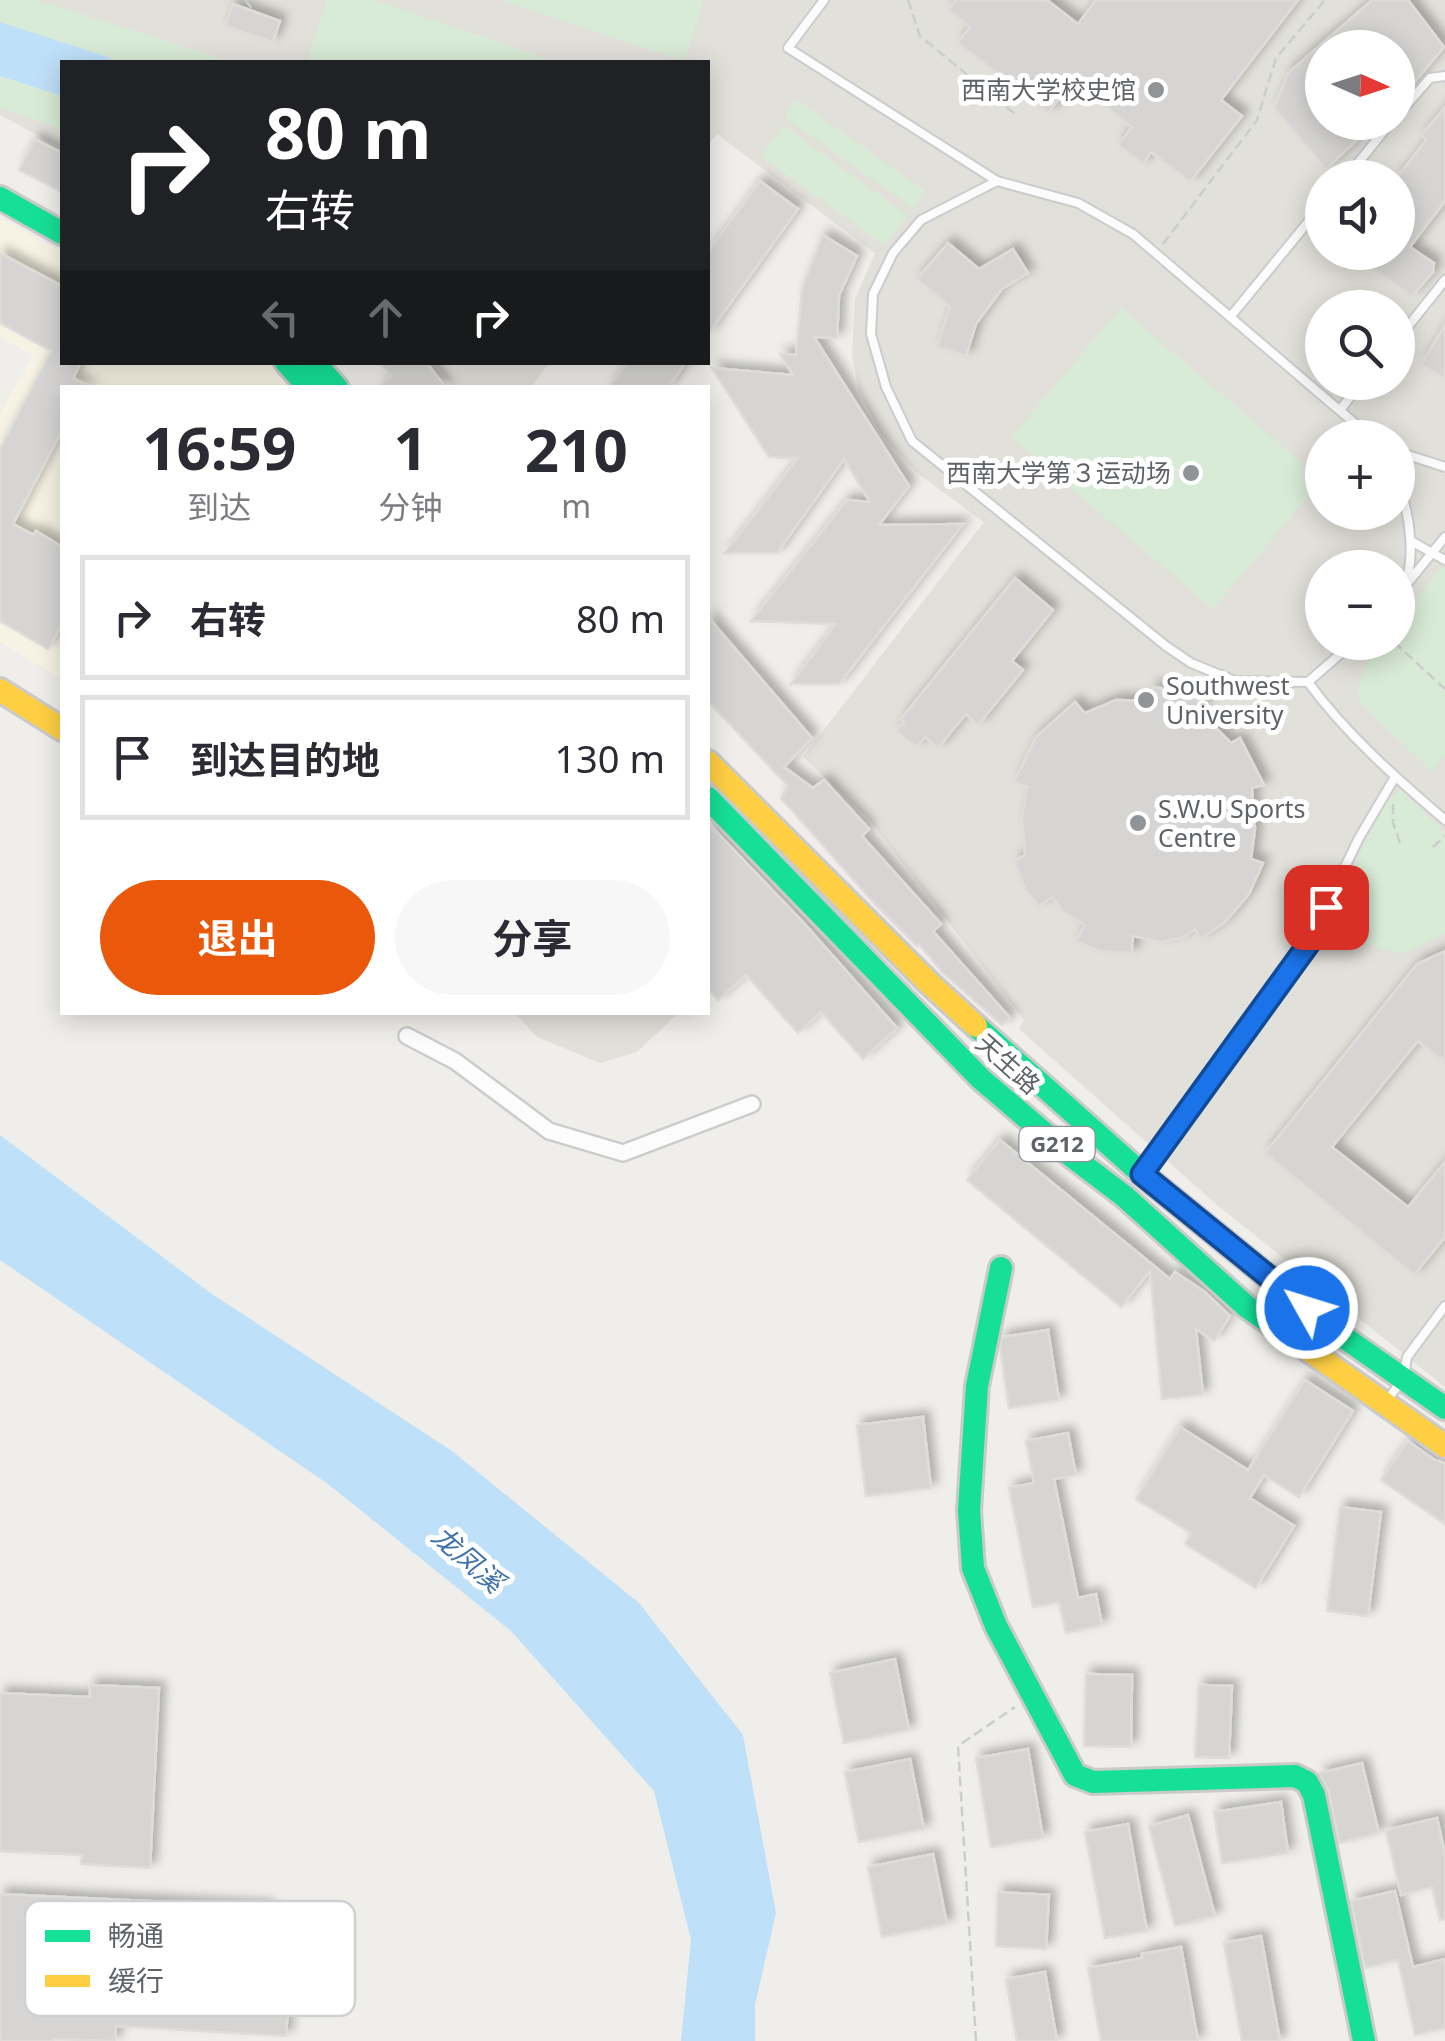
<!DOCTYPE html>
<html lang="zh">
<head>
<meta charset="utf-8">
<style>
  body { margin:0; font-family:"Noto Sans","Noto Sans SC",sans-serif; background:#f7f7f7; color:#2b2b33; height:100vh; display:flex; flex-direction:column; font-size:38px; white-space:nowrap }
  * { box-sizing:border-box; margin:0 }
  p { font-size:32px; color:#7c7c81 }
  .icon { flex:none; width:55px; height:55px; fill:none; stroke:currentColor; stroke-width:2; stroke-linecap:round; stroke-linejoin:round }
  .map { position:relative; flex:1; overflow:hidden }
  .details { position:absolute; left:60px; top:385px; width:650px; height:630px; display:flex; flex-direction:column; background:#fff; border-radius:0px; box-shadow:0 5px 25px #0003 }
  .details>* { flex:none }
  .guide { position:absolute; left:60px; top:60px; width:650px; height:305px; border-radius:0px; box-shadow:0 5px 25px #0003; background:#202124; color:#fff; overflow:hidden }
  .needle { width:65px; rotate:93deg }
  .tools { position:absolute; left:1305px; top:30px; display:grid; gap:20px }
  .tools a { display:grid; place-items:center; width:110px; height:110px; border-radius:50%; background:#fff; box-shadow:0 5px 25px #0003; font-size:50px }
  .pin { position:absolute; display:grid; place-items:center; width:85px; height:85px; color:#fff; margin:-42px; border-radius:20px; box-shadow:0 5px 15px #0006 }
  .me { position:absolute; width:110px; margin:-55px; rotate:309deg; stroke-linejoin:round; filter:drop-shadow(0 0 8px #0008) }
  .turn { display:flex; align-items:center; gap:35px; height:210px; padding:0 40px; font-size:45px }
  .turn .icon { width:130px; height:130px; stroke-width:2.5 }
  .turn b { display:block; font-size:70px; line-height:85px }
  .lanes { display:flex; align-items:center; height:95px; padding:0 40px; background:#0003; justify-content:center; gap:50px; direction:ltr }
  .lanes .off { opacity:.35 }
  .eta { display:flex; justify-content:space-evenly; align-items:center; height:170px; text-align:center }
  .eta b { font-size:60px; font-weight:700; line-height:70px }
  .primary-button { display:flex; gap:20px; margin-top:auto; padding:20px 40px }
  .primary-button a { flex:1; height:115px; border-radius:60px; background:#ea580c; color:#fff; font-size:40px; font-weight:700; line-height:115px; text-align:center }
  .primary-button a+a { background:#f7f7f7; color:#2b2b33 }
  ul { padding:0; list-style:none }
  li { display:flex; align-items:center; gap:30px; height:125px; margin:0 20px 15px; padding:0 20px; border:5px solid #e1e1e2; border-radius:0px }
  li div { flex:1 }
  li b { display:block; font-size:38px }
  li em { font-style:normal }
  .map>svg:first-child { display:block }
</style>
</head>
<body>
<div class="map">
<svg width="1445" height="2041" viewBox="0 0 1445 2041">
  <defs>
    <filter id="shadow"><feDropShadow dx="6" dy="-6" stdDeviation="5" flood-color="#0004"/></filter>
  </defs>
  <rect width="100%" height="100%" fill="#efeeea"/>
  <polygon fill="#f7f3e4" points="0,218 62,252 62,362 267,363 280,369 300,387 62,388 62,679 0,642 0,414 33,355 0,337"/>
  <g fill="#e2e0da" fill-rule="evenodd">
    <path d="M 0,0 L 1445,0 L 1445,1387 L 1217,1205 L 1019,1029 L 1024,1020 L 867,817 L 803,757 L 984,522 L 917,473 L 881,434 L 859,391 L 852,356 L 855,299 L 875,253 L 717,134 L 708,145 L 708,62 L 62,62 L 62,148 L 0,115 ZM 1322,48 L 1398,48 L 1398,122 L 1322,122 ZM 1322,178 L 1398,178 L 1398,252 L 1322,252 ZM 1322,308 L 1398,308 L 1398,382 L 1322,382 ZM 1322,438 L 1398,438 L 1398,512 L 1322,512 ZM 1322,568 L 1398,568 L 1398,642 L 1322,642 Z"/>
    <polygon points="434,363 549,363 531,388 454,387"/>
    <polygon points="515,1013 678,1013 637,1052 600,1063 537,1037"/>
  </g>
  <g fill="#d8ebd6">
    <polygon points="0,0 38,0 231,62 62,62 62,129 0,108"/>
    <polygon points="327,0 376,0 557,62 307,62"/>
    <polygon points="501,0 704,0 684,61"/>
    <polygon points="796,99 925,191 913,208 784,117"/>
    <polygon points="783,125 907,215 885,246 761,156"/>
    <polygon points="1121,308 1322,480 1213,609 1011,437"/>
    <path d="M 1441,568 L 1445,568 L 1445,756 L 1432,772 L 1359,701 C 1356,677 1368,661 1381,643 L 1398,642 L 1398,621 Z"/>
    <polygon points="1402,790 1445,833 1445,934 1403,953 1373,947 1353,939 1341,923 1334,905 1387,799"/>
  </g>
  <g fill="#bfe0f9">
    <polygon points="0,22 111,58 109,62 62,62 62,96 0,76"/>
    <polygon points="0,1135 212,1294 452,1451 639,1603 743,1735 776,1913 755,2005 755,2041 681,2041 691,1940 654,1791 511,1631 328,1484 0,1260"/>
  </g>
  <g fill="#d6d5d3" stroke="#deddd9" stroke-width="2.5" filter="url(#shadow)">
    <polygon points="956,0 1047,0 1078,24 1096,0 1298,0 1221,100 1242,116 1190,182 1151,152 1143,164 1118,145 1132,127 1072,81 1048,113 958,43 970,27 948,10"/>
    <polygon points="1372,0 1408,0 1444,47 1398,102 1398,48 1322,48 1322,122 1376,122 1326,169 1274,108 1288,73"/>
    <polygon points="233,4 280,21 273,42 225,26"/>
    <polygon points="1445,107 1445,201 1410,247 1434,263 1433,272 1412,296 1349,252 1398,252 1398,176 1427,139 1421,136"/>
    <polygon points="35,139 62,153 62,192 19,170"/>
    <polygon points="760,181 798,209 708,334 708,252"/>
    <polygon points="823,235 857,256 839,295 837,338 814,337 909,486 879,525 963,524 839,684 791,684 836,624 751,621 847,500 870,502 844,459 777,553 725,553 798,458 769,457 712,368 793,375 780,354 796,355 802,288"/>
    <polygon points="948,243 979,269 1013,249 1028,273 1002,289 976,324 966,356 937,347 950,307 917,279"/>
    <polygon points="0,253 62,286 62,362 81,362 73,378 91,388 62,388 62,430 13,524 34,535 36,531 62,547 62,624 48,649 0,621 0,449 51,351 0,323"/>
    <polygon points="1445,325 1445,379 1421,364"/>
    <polygon points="378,362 426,362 446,388 379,388 392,375"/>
    <polygon points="627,362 686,362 668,388 609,388"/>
    <polygon points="1015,578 1053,610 1012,661 1023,670 978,725 966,714 938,748 925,737 916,747 896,731 904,722 901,719"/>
    <polygon points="708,617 812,738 784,767 813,788 824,780 869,829 862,836 941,924 933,931 1010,1018 1002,1025 942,972 919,944 917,946 874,903 781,798 788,786 708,701"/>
    <polygon points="1153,687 1179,691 1205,703 1197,718 1214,726 1231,743 1240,738 1264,785 1252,788 1255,829 1251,859 1263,863 1249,894 1226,921 1201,939 1195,929 1184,937 1161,942 1133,936 1132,953 1099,951 1076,941 1085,925 1065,913 1052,897 1039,906 1025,889 1015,861 1025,855 1022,818 1027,787 1014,782 1036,737 1075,702 1085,713 1116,700 1151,701"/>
    <polygon points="708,823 802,921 897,1028 863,1059 821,1012 798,1033 746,975 718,1000 708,989"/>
    <polygon points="1445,951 1445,1062 1418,1041 1332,1147 1408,1207 1445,1162 1445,1237 1414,1275 1265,1153 1417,964"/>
    <polygon points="1000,1140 1170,1279 1175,1272 1205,1292 1230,1316 1214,1341 1196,1329 1203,1395 1162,1399 1150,1271 1121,1307 967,1180"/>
    <polygon points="1048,1330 1059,1400 1009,1408 1000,1347 1002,1337"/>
    <polygon points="1305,1380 1353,1411 1299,1497 1264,1475 1250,1498 1294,1526 1256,1588 1185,1544 1191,1533 1136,1499 1180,1427 1248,1470"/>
    <polygon points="923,1417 931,1488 866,1496 857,1425"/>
    <polygon points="1068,1433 1076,1475 1054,1479 1078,1598 1096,1594 1102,1625 1066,1633 1059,1602 1033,1607 1009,1488 1034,1483 1026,1441"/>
    <polygon points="1408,1441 1435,1460 1445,1463 1445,1524 1381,1480"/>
    <polygon points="1340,1507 1381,1512 1368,1616 1327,1611"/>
    <polygon points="895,1659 909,1730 844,1743 830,1673"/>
    <polygon points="1086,1674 1132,1675 1131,1747 1084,1746"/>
    <polygon points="90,1685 159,1688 150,1868 81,1864 82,1855 0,1851 0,1693 90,1697"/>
    <polygon points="1199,1685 1232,1686 1229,1758 1195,1757"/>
    <polygon points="1028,1749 1043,1838 991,1847 976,1758"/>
    <polygon points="910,1759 924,1829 859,1842 845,1772"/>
    <polygon points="1362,1763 1379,1833 1339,1843 1329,1791 1319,1773"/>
    <polygon points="1281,1802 1288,1853 1222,1863 1214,1812"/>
    <polygon points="1188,1815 1215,1916 1175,1926 1149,1826"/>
    <polygon points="1437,1818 1445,1854 1445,1919 1440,1920 1432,1887 1401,1895 1386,1830"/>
    <polygon points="1128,1824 1147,1931 1105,1938 1085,1832"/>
    <polygon points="933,1854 947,1924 882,1937 868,1867"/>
    <polygon points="1395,1891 1413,1967 1445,1959 1445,2028 1415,2035 1398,1960 1365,1968 1351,1901"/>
    <polygon points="998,1892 1049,1895 1046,1949 996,1946"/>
    <polygon points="0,1894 269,1907 265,1957 291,1959 286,2036 116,2026 115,2041 53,2039 53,2041 0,2041"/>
    <polygon points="1261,1936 1280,2041 1242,2041 1224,1943"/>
    <polygon points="1181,1947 1198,2041 1101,2041 1088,1968 1142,1958 1142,1954"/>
    <polygon points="1045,1972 1057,2041 1017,2041 1006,1979"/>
  </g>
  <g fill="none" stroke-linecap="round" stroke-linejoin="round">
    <g stroke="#cbcccc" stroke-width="12">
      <g id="lane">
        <polyline points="824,0 788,48 997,181 1078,203 1133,234 1372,438"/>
        <polyline points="1398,115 1430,78 1445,76"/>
        <polyline points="1346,178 1391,122"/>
        <polyline points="997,181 921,220 893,253 873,294 871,334 886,387 912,441 1166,646 1191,663 1235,681 1308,682 1354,642"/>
        <polyline points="1231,316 1322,205"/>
        <polyline points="1398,339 1445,280"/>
        <polyline points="1340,410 1362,382"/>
        <polyline points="1398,452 1445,467"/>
        <path d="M 1398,483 C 1410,513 1419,569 1398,596"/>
        <polyline points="1411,541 1445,560"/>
        <polyline points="1406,585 1445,537"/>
        <path d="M 1308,682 C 1346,734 1396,778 1445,820"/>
        <polyline points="1146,1169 1309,941 1359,838 1395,777"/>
        <polyline points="1389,1398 1404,1377 1407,1357 1445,1306"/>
      </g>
    </g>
    <g stroke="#cbcccc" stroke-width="20">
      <polyline id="street" points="407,1036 455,1061 549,1131 623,1153 752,1104"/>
    </g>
    <g stroke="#cacacb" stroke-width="28">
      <g id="fast">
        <polyline points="0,198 62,233"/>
        <polyline points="286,362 309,388"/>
        <polyline points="314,362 337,388"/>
        <polyline points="708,798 981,1079 1070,1155 1124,1196 1247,1307 1290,1337"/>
        <polyline points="976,1026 1142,1174 1335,1331 1445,1408"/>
        <polyline points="1001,1268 977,1386 969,1510 973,1568 996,1626 1075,1775 1093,1782 1295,1776 1307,1782 1314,1795 1364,2041"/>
      </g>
    </g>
    <g stroke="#cacacb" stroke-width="28">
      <g id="slow">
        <polyline points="0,690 62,729"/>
        <polyline points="708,762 929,983 976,1026"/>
        <polyline points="1290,1337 1445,1446"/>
      </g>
    </g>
    <g stroke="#cacfcc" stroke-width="2.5" stroke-dasharray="10 5" stroke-linecap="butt">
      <polyline points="245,0 254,11"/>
      <polyline points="908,0 920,36 1015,114"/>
      <polyline points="1163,244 1257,120 1276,58 1325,0"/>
      <polyline points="1394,642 1445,689"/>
      <polyline points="1393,804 1393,823 1400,843"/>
      <polyline points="1433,847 1445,836"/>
      <polyline points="976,2041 958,1746 1015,1707"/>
    </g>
    <use href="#lane" stroke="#fdfcfc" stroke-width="8"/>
    <use href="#street" stroke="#fdfcfc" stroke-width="15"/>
    <use href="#fast" stroke="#16e098" stroke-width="22"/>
    <use href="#slow" stroke="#ffcf43" stroke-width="22"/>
  </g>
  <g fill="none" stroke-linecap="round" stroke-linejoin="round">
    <g stroke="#114b97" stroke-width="25">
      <polyline id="route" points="1307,1308 1142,1174 1310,942 1326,907"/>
    </g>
    <use href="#route" stroke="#1a73e8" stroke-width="18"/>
  </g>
  <g fill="#919496" stroke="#fff" stroke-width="4">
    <circle cx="1156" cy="90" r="10"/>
    <circle cx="1191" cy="473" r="10"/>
    <circle cx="1146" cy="700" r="10"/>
    <circle cx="1138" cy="823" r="10"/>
  </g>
  <g text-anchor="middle" stroke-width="10" stroke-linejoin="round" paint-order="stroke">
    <rect fill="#fff" stroke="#8f9295" stroke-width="2.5" x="1019.5" y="1127" width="75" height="34" rx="8"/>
    <g font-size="22" font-weight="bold" fill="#5f6368">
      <text x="1057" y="1152">G212</text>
    </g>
    <g font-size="25" fill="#5f6368" stroke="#fff" text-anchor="end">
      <text x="1136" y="99">西南大学校史馆</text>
      <text x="1171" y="482">西南大学第３运动场</text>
      <text x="1166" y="695" text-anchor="start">Southwest<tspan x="1166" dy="29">University</tspan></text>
      <text x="1158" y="818" text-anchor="start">S.W.U Sports<tspan x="1158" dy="29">Centre</tspan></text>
    </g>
    <g font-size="25" fill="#5f6368" stroke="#fff">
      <text transform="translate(1008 1064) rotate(42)" y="9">天生路</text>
    </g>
    <g font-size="28" font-style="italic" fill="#4174aa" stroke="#fff">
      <text transform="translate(468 1559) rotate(41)" y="10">龙凤溪</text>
    </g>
  </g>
  <rect x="25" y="1901" width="330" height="115" rx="15" fill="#fff" stroke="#cfd0d2" stroke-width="2.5"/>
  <rect x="45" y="1930" width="45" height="12" fill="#16e098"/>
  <rect x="45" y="1975" width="45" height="12" fill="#ffcf43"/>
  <g font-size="28" fill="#5f6368">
    <text x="108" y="1946">畅通</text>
    <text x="108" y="1991">缓行</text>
  </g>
</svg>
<div class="tools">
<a><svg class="needle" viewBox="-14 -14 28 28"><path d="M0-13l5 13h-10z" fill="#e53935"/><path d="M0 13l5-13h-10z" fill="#7c7c81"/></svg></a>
<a><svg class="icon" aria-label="sound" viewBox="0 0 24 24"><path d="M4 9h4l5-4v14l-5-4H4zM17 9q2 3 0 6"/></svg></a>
<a><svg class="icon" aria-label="search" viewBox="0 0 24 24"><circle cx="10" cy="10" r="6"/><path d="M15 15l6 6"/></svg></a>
<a>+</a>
<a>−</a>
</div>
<div class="pin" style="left:1326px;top:907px;background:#d93025"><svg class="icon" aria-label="arrive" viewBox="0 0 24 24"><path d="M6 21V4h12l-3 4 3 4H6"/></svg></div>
<svg class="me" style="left:1307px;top:1308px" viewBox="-20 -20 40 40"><circle r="17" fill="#1a73e8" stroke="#fff" stroke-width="3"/><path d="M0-11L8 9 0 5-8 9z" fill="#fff"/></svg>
<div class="guide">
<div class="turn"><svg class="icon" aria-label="right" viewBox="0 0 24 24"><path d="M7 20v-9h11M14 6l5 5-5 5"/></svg><div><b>80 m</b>右转</div></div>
<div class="lanes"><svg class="icon off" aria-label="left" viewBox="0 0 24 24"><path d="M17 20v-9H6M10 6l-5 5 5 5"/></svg><svg class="icon off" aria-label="ahead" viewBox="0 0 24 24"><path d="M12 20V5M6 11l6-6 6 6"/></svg><svg class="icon" aria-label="right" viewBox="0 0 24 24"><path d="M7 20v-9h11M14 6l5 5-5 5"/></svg></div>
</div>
<section class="details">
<div class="eta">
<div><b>16:59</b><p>到达</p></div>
<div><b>1</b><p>分钟</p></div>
<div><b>210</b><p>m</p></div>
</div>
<ul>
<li><svg class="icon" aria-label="right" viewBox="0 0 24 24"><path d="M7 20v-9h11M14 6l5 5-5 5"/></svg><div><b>右转</b></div><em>80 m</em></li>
<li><svg class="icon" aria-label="arrive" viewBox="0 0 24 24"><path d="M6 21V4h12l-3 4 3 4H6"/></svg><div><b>到达目的地</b></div><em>130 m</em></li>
</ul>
<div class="primary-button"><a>退出</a><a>分享</a></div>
</section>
</div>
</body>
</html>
